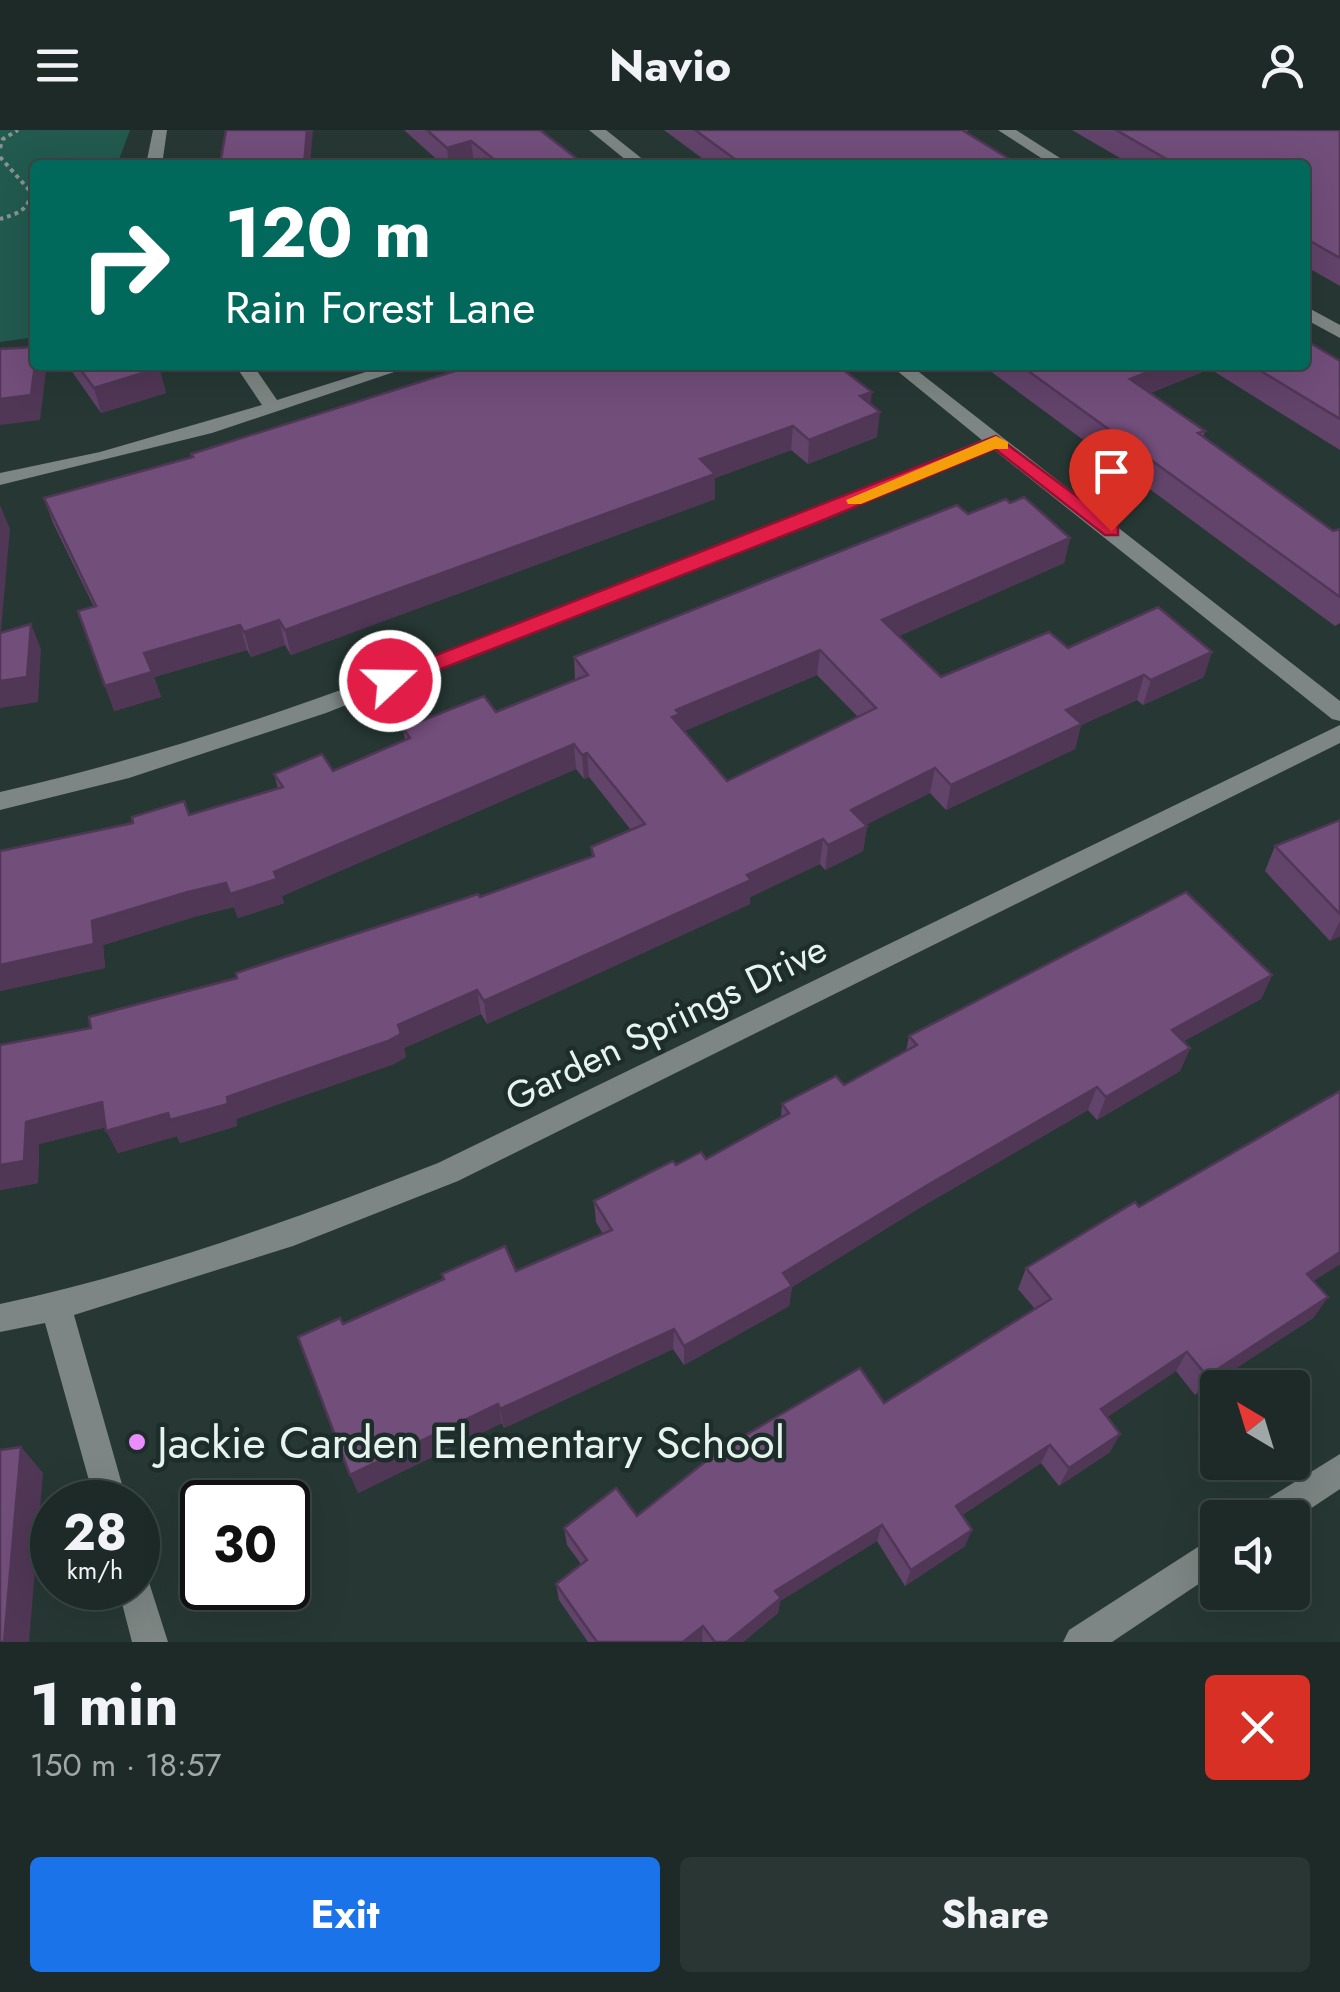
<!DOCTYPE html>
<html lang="en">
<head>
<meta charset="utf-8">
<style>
  body { margin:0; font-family:Jost,sans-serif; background:#2a3633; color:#f1f3f6; height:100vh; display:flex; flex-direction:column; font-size:38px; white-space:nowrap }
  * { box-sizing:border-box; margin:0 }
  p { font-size:32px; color:#a0a7a7 }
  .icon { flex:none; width:55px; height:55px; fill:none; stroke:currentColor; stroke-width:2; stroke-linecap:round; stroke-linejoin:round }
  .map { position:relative; height:1512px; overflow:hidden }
  .panel { display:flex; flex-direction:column; background:#1d2a27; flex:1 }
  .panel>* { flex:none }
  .hud { position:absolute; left:30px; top:30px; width:1280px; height:210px; border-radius:10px; box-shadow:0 10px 40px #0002,0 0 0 2px #3b4644; background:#00695c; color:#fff; overflow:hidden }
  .needle { width:65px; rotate:322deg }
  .buttons { position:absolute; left:1200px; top:1240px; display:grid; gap:20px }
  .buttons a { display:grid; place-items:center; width:110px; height:110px; border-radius:10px; background:#1d2a27; box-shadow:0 10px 40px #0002,0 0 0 2px #3b4644; font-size:50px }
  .speed { position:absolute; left:30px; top:1350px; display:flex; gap:20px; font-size:50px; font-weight:700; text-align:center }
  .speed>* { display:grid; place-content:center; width:130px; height:130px; border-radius:50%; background:#1d2a27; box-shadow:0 10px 40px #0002,0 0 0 2px #3b4644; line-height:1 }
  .speed small { font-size:25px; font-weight:400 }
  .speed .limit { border:5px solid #111; border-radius:15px; background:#fff; color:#111 }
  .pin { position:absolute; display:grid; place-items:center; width:85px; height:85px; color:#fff; margin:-102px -42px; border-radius:50% 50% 50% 0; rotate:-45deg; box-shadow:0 0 10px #0007 }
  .pin .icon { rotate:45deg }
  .me { position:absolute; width:110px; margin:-55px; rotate:69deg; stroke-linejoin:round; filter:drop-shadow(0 0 8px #0008) }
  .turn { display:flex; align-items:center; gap:35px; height:210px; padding:0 30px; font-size:45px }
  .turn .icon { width:130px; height:130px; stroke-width:2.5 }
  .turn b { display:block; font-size:70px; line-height:85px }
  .round { display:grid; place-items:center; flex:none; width:105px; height:105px; border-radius:10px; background:#2a3633 }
  .overview { display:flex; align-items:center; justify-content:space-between; height:170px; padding:0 30px }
  h1 { font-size:60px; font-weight:700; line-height:75px }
  .action { display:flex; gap:20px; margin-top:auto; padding:20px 30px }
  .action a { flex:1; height:115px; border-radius:10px; background:#1a73e8; color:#fff; font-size:40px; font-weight:700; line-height:115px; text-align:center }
  .action a+a { background:#2a3633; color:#f1f3f6 }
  header { display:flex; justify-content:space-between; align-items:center; height:130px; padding:0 30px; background:#1d2a27; font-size:45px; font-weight:700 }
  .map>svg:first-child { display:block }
</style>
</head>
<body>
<header><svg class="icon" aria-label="menu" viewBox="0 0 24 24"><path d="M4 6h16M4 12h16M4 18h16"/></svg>Navio<svg class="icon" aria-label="person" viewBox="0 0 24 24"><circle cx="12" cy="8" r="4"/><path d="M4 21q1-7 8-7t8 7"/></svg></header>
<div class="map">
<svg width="1340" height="1512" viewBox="0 0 1340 1512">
  <rect width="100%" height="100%" fill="#273834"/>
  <polygon fill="#225a4f" points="0,0 130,0 117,35 35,35 35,207 0,212"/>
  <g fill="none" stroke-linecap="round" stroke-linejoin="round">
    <g stroke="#869490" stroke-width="4" stroke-dasharray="4 4" stroke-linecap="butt">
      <polyline points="0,18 3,9 18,0"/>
      <path d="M 0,27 L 31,62 C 29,81 16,84 0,89"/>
    </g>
    <g fill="#7d8684" fill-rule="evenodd">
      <polygon points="153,0 167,0 162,35 146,35"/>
      <polygon points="589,0 606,0 650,35 632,35"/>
      <polygon points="998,0 1016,0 1071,35 1052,35"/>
      <polygon points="1305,176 1340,195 1340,208 1305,189"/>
      <polygon points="235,235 253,235 277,270 388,235 415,235 212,303 0,355 0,343 100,322 262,275"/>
      <path d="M 890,235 L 910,235 L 1340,571 L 1340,591 L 1332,589 L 993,319 L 326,583 L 129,648 L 0,680 L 0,662 C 183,621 357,556 532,488 C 682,430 833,371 982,310 Z"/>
      <path d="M 1340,595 L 1340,613 L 458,1051 L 293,1116 L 74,1185 L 127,1372 L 95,1372 L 45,1193 L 0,1202 L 0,1174 C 150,1142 295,1089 438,1033 Z"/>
      <polygon points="1340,1324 1340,1359 1292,1391 1292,1388 1252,1388 1256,1376"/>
      <polygon points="1218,1404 1218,1441 1112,1512 1063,1512 1069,1500"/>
      <polygon points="138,1442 147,1446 168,1512 132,1512 118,1458 138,1458"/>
    </g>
  </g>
  <g fill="#62436a" fill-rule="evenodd">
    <polygon points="404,0 540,0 585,35 475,35 474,34 443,35"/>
    <polygon points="664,0 969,0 965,2 1019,35 711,35"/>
    <polygon points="1072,0 1340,0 1340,156 1305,136 1305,35 1132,35"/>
    <polygon points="1340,231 1340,320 1210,239 1150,263 1205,301 1203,307 1333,401 1340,399 1340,493 1335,496 982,235 1305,235"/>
    <polygon points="71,235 156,235 159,238 166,263 101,283 73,243"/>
    <polygon points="870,274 877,307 808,334 791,320 715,348 715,369 291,525 285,515 251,527 247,520 154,547 161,567 114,581 94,477 53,393 44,368 192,328 191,324"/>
    <path d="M 968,384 L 1070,408 L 1064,433 L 899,506 L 941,547 L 1068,518 L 1204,547 L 1143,575 L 1137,570 L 1081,595 L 1075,619 L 946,680 L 930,663 L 865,695 L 867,696 L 863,721 L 825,740 L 820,734 L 750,767 L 750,774 L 487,894 L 481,884 L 404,918 L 406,927 L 394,934 L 236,989 L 237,996 L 180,1013 L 177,1006 L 118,1023 L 106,997 L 39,1014 L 38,1053 L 0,1060 L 0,915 L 91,898 L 480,767 L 592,726 L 591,717 L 631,700 L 589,647 L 584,649 L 576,639 L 282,766 L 284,773 L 238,788 L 234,777 L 197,786 L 103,815 L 105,838 L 0,861 L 0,721 L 189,685 L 278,659 L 274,644 L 333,641 L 405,610 L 403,598 L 496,582 L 575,550 L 574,527 ZM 817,545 L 858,587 L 727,651 L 684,601 Z"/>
    <polygon points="1340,690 1340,806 1330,811 1265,741 1275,716"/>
    <polygon points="1272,845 1261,869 1184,911 1190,918 1180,941 1097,990 1088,980 921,1077 792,1157 789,1176 684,1235 673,1219 504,1298 502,1293 358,1363 343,1194 443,1150 442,1144 516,1141 603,1104 596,1092 594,1071 676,1035 706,1029 781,987 782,974 844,955 906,921 909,906"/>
    <polygon points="1139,1077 1340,1134 1313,1151 1328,1167 1313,1188 1195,1265 1176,1241 1107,1287 1110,1322 1059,1356 1041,1333 962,1385 965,1416 905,1456 877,1411 780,1471 778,1483 743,1512 703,1512 702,1511 700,1512 588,1512 559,1470 556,1454 581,1434 567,1415 564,1398 637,1386 884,1273 1035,1179 1018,1159 1026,1138"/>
  </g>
  <g fill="#503756">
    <polygon points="307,0 313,0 310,35 304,35"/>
    <polygon points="471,11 474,34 449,35 447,18"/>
    <polygon points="35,235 44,235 46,241 40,290 0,295 0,269"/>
    <polygon points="1165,235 1211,235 1210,239 1123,273 1130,249"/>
    <polygon points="159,238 166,263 101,283 94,258"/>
    <polygon points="872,262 869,286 880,282 877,307 808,334 809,310 860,266"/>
    <polygon points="793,296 791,320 715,348 715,369 291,525 285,500 700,329"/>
    <polygon points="0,375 10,399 0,511"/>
    <polygon points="1070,408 1064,433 879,515 882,490"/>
    <polygon points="279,490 285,515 251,527 244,502"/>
    <polygon points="31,494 41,519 38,572 0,578 0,551"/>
    <polygon points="240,495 247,520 154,547 161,567 114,581 105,556 144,523"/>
    <polygon points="820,520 817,545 680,603 672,587 676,580"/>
    <polygon points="1212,522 1204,547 1143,575 1151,550"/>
    <polygon points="1144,545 1137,570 1081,595 1075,619 946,680 951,655 1066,580"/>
    <polygon points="574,614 576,639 282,766 284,773 238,788 230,764 274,742"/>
    <polygon points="587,623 589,647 584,649 582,625"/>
    <polygon points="935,638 930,663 847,704 851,680"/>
    <polygon points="867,696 863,721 825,740 828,715"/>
    <polygon points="823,709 820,734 750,767 750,774 487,894 484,871"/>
    <polygon points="226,753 234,777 197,786 103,815 105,838 0,861 0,835 92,791 188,762"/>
    <polygon points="1340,791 1340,806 1330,811"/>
    <polygon points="1272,845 1261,869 1162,923 1172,900"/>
    <polygon points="477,860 481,884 404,918 406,927 394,934 236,989 237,996 180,1013 177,1006 118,1023 106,1001 227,967"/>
    <polygon points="1190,918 1180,941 1097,990 1106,967"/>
    <polygon points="1097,957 1088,980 921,1077 792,1157 789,1176 684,1235 684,1216 783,1143 926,1056"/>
    <polygon points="102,972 114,995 39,1014 38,1053 0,1060 0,1035 26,992"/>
    <polygon points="1340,1122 1340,1134 1293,1164 1307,1144"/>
    <polygon points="1328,1167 1313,1188 1195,1265 1207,1246"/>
    <polygon points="674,1199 673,1219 504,1298 500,1279"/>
    <polygon points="1187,1222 1176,1241 1091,1298 1101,1279"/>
    <polygon points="498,1274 502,1293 358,1363 350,1345"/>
    <polygon points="1120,1304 1110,1322 1059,1356 1069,1338"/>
    <polygon points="1050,1315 1041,1333 949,1393 956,1376"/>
    <polygon points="21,1317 43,1343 29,1512 4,1512"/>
    <polygon points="882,1395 877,1411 780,1471 778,1483 743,1512 727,1512 775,1461"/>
    <polygon points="972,1400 965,1416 905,1456 911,1440"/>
    <polygon points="703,1496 702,1511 700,1512 683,1512"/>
  </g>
  <g fill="#724e7b" stroke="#503756" stroke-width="2.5" fill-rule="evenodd">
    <polygon points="226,0 307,0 304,35 220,35"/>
    <polygon points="427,0 540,0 585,35 501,35 471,11 447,18"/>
    <polygon points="695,0 962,0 1019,35 743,35"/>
    <polygon points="1116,0 1340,0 1340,128 1305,108 1305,35 1177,35"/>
    <polygon points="1305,210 1340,231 1340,289 1251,235 1305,235"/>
    <polygon points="35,217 35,234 31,265 0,269 0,219"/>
    <polygon points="77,235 156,235 159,238 94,258"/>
    <polygon points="474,235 837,235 872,262 860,266 880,282 809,310 793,296 700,329 715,344 285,500 279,490 244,502 240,495 144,523 152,542 105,556 78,481 96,476 44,368 193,327 191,324"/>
    <polygon points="1020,235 1165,235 1130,249 1205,301 1198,303 1333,401 1340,399 1340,467"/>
    <path d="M 1024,367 L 1070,408 L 882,490 L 941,547 L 1049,502 L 1068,518 L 1158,477 L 1212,522 L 1151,550 L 1144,545 L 1066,580 L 1082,594 L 951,655 L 935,638 L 851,680 L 867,696 L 828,715 L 823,709 L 747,745 L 751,750 L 484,871 L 477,860 L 398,895 L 401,904 L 388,911 L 227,967 L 228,974 L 170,990 L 168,983 L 106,1001 L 102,972 L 26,992 L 24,1031 L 0,1035 L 0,915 L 91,898 L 89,887 L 237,848 L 236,843 L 478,764 L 480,767 L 594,726 L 591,717 L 645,694 L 587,623 L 582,625 L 574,614 L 274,742 L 277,749 L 230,764 L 226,753 L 188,762 L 92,791 L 94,814 L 0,835 L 0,721 L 133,693 L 132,687 L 184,671 L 189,685 L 283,657 L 274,644 L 322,624 L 333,641 L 410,608 L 403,598 L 484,566 L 496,582 L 588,545 L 574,527 L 957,375 L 968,384 L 1006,369 L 1010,373 ZM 820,520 L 876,578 L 727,651 L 672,587 L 680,584 L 676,580 Z"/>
    <polygon points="31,494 27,547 0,551 0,503"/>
    <polygon points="1340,690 1340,784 1275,716"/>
    <polygon points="1186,762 1272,845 1172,900 1190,918 1106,967 1097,957 926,1056 783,1143 792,1156 684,1216 674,1199 500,1279 498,1274 350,1345 298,1207 340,1188 343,1194 444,1149 442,1144 505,1116 516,1141 612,1100 594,1071 673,1031 676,1035 701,1022 706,1029 789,983 782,974 836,946 844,955 917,915 909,906"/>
    <polygon points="1340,961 1340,1122 1307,1144 1328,1167 1207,1246 1187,1222 1101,1279 1120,1304 1069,1338 1050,1315 956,1376 972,1400 911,1440 882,1395 775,1461 781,1468 727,1512 715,1512 703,1496 683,1512 597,1512 556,1454 587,1430 564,1398 616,1358 637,1386 720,1320 860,1238 884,1273 1051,1169 1026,1138 1135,1072 1139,1077"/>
    <polygon points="21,1317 4,1512 0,1512 0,1320"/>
  </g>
  <polygon fill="#e11d48" stroke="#92132f" stroke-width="2.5" points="996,306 1118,397 1118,405 1105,405 995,319 816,393 397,556 390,558 380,551 383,546"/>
  <polygon fill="#f59e0b" points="996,306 1008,312 1008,319 995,319 861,374 848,374 846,370"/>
  <circle fill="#e98efe" stroke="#1d2e2a" stroke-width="4" cx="137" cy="1312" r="10"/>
  <g text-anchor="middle" stroke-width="9" stroke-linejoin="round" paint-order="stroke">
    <g font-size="38" fill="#e8f3f0" stroke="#1d2e2a">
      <text transform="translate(666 893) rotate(-26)" y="13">Garden Springs Drive</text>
    </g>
    <g font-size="45" fill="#e8f3f0" stroke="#1d2e2a" text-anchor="start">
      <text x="157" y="1328">Jackie Carden Elementary School</text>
    </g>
  </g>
</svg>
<div class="buttons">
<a><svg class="needle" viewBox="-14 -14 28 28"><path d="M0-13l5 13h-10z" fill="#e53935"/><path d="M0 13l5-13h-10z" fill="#a0a7a7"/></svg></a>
<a><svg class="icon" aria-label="sound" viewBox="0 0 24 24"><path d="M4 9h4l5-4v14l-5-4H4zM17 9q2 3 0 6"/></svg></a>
</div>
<div class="speed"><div>28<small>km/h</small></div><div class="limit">30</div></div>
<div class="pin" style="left:1111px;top:401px;background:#d93025"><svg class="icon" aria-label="arrive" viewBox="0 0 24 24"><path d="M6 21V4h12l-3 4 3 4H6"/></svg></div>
<svg class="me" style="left:390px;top:551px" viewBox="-20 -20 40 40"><circle r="17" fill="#e11d48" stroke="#fff" stroke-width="3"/><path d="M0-11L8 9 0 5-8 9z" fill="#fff"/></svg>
<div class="hud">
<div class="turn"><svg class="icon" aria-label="right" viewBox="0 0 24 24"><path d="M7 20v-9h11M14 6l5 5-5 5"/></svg><div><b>120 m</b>Rain Forest Lane</div></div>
</div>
</div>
<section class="panel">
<div class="overview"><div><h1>1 min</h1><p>150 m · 18:57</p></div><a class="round" style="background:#d93025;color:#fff"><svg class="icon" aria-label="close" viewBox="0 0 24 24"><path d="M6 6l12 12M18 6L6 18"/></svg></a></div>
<div class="action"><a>Exit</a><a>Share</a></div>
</section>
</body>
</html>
